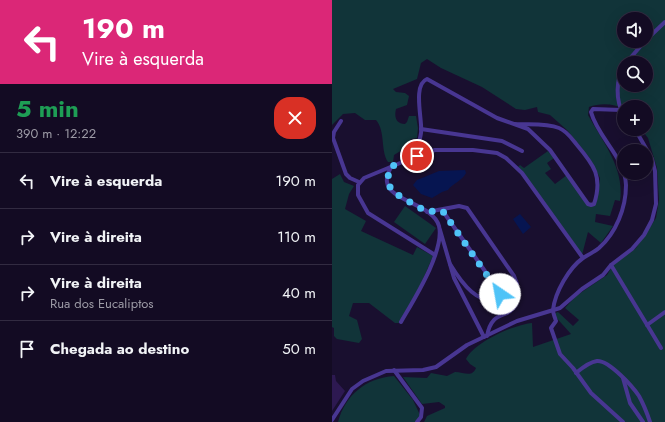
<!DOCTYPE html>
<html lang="pt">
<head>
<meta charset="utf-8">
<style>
  body { margin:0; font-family:Jost,sans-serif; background:#201930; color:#f1f3f6; height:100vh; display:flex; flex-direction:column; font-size:15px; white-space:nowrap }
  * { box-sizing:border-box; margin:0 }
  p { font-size:13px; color:#9d9ba6 }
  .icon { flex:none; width:22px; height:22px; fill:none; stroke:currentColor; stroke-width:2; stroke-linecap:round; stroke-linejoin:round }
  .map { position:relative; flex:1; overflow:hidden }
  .panel { display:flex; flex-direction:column; background:#130b23; width:332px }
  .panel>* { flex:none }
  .banner { background:#db2777; color:#fff; overflow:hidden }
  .buttons { position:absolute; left:285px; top:12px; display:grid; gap:8px }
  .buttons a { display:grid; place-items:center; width:36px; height:36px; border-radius:50%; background:#130b23; box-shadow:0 4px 16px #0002,0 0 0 1px #322b41; font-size:20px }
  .pin { position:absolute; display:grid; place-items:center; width:34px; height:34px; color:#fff; margin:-17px; border:2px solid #fff; border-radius:50%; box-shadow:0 1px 4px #0007 }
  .me { position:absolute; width:44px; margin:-22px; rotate:327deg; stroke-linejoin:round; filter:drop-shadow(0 0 3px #0008) }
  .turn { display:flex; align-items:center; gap:14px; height:84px; padding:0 16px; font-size:18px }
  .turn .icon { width:52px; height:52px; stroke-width:2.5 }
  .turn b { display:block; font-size:28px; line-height:34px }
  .round { display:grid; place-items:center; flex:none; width:42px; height:42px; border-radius:16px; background:#201930 }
  .summary { display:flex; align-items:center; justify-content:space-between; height:68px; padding:0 16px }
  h1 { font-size:24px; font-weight:700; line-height:30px; color:#1e9e55 }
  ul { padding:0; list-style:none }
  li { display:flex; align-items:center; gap:12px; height:56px; padding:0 16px; border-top:1px solid #322b41 }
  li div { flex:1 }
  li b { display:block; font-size:15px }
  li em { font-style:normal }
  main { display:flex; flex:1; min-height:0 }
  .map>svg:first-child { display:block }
</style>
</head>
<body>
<main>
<section class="panel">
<div class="banner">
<div class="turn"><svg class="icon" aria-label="left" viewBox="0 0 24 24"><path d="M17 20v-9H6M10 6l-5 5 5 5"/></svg><div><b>190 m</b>Vire à esquerda</div></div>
</div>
<div class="summary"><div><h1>5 min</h1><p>390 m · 12:22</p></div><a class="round" style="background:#d93025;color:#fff"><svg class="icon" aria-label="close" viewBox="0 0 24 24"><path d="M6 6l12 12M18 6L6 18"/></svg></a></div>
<ul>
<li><svg class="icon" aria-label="left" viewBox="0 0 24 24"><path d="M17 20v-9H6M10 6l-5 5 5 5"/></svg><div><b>Vire à esquerda</b></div><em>190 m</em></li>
<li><svg class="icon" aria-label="right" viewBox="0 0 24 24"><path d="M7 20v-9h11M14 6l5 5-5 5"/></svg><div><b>Vire à direita</b></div><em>110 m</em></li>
<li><svg class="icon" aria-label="right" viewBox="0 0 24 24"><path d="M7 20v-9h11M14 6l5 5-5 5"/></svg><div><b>Vire à direita</b><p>Rua dos Eucaliptos</p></div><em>40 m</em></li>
<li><svg class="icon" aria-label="arrive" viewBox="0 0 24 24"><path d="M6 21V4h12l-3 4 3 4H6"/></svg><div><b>Chegada ao destino</b></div><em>50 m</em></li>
</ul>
</section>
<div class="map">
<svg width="333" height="422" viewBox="0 0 333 422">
  <rect width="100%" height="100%" fill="#190f2f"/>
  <g fill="#113439" fill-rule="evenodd">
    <path d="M 0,0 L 333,0 L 333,422 L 92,422 L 95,416 L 113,408 L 113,406 L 107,402 L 90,404 L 71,377 L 95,378 L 99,373 L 115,376 L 123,372 C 132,372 140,378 144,368 L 138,364 L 134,359 C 143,342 181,325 200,323 L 201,347 L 239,334 L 221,314 L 226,312 L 241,326 L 247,320 L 233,308 L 244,296 L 275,275 L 281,265 L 304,248 L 324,218 L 327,200 L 325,168 L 316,138 L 309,129 L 314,129 L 314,107 L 292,107 L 292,109 C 282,103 267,103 257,107 L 256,115 C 271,142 293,169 288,201 L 283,200 L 278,216 L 264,214 L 263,222 L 281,226 L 269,243 L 256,232 L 250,255 L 186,167 L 188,165 L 192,168 L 216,151 L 222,158 L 215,163 L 219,169 L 213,173 L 223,184 L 235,175 L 258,207 L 264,204 L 268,178 L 257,157 L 235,130 L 218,115 L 206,112 L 205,107 L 193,110 L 184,109 L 150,87 L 109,68 L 95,59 L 89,63 L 85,79 L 61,89 L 64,92 L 73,93 L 77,96 L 75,105 L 64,109 C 62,117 64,124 73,124 L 75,122 L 77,116 L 84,116 L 86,128 L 85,138 L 79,139 L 75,147 L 62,155 L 61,162 L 56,162 C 48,150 54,132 44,120 L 33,120 L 23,113 L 11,114 L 0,125 ZM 292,19 L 314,19 L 314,41 L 292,41 ZM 292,63 L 314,63 L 314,85 L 292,85 Z"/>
    <polygon points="8,174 12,182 22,186 17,194 13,209 34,221 29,231 81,255 85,247 101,256 88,286 67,323 63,323 37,303 21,303 17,316 25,320 30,339 27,343 5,339 2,336 2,328 0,327 0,179"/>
    <polygon points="73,206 104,228 93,244 62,222"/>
    <path d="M 62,376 L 81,400 L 88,415 L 84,422 L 6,422 C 13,395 34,378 62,376 Z"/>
  </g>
  <g fill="#061551">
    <path d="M 133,170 L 134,173 C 130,181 121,183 116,190 L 110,192 L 100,198 L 89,194 L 81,185 L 85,180 L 107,171 Z"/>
    <polygon points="188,214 199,227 191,234 181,219"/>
  </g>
  <polygon fill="#2d1951" points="0,375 3,375 4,381 13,391 0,411"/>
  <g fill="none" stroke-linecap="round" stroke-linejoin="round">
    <g stroke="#483692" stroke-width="4">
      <polyline points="314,40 333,22"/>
      <polyline points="294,63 313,41"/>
      <path d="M 292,66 C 284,79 283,101 292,115"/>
      <path d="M 289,110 L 261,109 L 259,112 C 266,138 293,157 294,185 C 294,208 284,233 267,248 C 262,252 256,255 251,258 C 237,268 223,292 221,310 C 221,313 223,318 224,321 L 219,328 L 228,354 L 241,368 L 259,393 L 291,422"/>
      <polyline points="9,121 2,132 1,138 14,174 18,178 27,182"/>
      <polyline points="89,129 170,141 190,151"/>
      <path d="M 81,158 C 84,150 88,142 89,133 C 91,121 80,85 95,79 L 165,118 L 196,129 L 218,150 L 256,204 L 259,205 L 262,204 C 271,177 262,165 245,145 C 240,139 235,131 227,128 C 214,123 197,125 183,124"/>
      <path d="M 59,167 C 57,171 54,177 55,182 C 57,201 101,204 107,226 C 113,251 81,301 69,322"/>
      <polyline points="110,210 167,291 167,299"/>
      <path d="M 95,212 L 127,206 L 135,208 L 182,276 L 185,284 C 182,291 177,294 171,297 C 147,309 129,282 118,264"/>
      <polyline points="108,230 122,278 152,337"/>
      <polyline points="103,255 36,213 26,195 26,185 32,178 85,156 103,150 141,150 165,153 174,158 190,173 251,258"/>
      <polyline points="279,265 329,348"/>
      <polyline points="315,325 333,312"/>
      <path d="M 155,336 C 160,308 177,320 184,304"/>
      <polyline points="62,370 90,408 89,417 85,422"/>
      <path d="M 244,373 C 250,368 257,362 265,361 C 277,360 301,387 307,396 C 312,405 315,413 318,422"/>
      <polyline points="291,378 298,403 311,422"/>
      <polyline points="0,420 20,389 31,381 54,371 91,370 104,367 135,345 185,321 228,308 250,289 271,275 279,265 300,249 312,235 320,220 324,204 323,171 320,159 303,129"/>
    </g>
  </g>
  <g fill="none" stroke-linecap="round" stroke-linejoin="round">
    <polyline stroke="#4fc3f7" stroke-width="7" stroke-dasharray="0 12.6" points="85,156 58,167 55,182 61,192 95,212 110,210 168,294"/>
  </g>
</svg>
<div class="buttons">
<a><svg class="icon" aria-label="sound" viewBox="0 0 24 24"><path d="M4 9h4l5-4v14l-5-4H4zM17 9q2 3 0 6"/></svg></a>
<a><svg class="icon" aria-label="search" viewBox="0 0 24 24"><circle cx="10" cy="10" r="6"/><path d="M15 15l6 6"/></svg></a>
<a>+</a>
<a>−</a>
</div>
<div class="pin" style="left:85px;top:156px;background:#d93025"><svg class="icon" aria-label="arrive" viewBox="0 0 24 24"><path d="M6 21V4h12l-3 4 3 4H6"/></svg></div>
<svg class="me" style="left:168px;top:294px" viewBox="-20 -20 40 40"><circle r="19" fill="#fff"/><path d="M0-13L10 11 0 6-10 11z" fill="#4fc3f7"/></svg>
</div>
</main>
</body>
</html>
